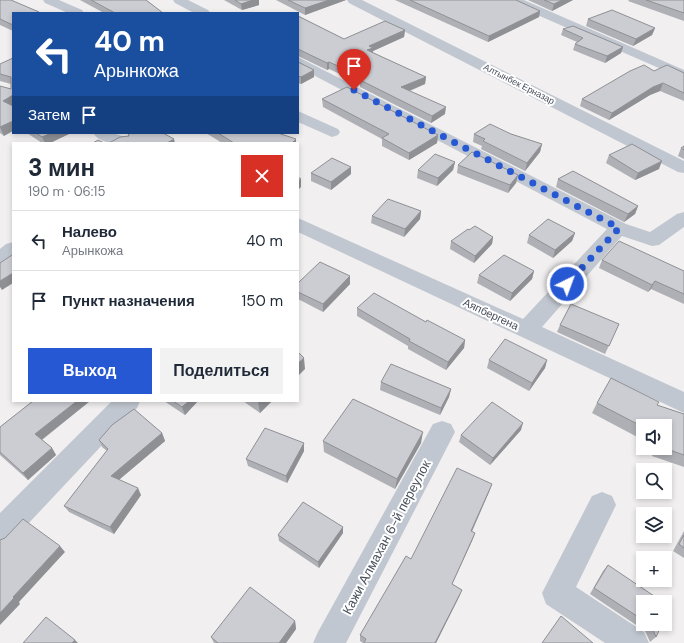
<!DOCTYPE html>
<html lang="ru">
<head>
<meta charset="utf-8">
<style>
  body { margin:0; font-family:"DM Sans",sans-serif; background:#f2f2f3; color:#1f2937; height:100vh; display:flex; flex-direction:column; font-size:15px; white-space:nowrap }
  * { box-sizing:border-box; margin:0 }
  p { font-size:13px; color:#747a83 }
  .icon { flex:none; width:22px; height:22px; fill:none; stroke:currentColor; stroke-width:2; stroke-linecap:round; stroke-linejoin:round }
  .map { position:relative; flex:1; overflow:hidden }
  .side { position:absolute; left:12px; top:142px; width:287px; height:260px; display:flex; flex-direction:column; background:#fff; border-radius:0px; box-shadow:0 2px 6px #0003 }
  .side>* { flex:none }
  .banner { position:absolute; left:12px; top:12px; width:287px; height:122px; border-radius:0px; box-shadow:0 2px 6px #0003; background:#1a4fa0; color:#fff; overflow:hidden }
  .tools { position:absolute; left:636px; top:419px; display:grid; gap:8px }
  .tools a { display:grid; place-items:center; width:36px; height:36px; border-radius:0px; background:#fff; box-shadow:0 2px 6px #0003; font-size:20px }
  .pin { position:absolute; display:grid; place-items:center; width:34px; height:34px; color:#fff; margin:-41px -17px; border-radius:50% 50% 50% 0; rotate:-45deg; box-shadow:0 0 4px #0007 }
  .pin .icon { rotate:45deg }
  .me { position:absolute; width:44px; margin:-22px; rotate:42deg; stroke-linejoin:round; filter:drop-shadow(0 0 3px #0008) }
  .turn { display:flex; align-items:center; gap:14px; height:84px; padding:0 16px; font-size:18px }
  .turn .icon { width:52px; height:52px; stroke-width:2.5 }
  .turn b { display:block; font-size:28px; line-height:34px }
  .then { display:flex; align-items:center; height:38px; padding:0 16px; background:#0003; gap:8px; font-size:15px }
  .round { display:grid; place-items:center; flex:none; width:42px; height:42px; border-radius:0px; background:#f2f2f3 }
  .headline { display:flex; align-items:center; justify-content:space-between; height:68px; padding:0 16px }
  h1 { font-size:24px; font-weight:800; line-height:30px }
  .action { display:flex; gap:8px; margin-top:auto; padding:8px 16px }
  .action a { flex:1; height:46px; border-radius:0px; background:#2658d4; color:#fff; font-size:16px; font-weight:800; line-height:46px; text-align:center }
  .action a+a { background:#f2f2f3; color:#1f2937 }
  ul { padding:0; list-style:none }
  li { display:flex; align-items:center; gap:12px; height:60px; padding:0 16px; border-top:1px solid #e0e1e3 }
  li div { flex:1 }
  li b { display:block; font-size:15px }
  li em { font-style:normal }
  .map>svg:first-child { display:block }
</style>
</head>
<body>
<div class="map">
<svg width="684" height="643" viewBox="0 0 684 643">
  <rect width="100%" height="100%" fill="#f1efef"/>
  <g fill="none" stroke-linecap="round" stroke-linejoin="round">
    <g fill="#c1c7d0" fill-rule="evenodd">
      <polygon points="43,0 59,0 82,10 84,13 68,13 45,3"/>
      <polygon points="173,0 188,0 208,10 210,13 194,13 175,3"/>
      <polygon points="347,0 362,0 684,161 684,173 678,172 349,3"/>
      <polygon points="508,0 524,0 684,70 684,79 510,3"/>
      <polygon points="298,57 626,224 650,232 677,214 684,212 684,227 659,245 652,246 622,236 542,327 684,392 684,413 298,232 298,218 523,319 607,229 298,67"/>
      <polygon points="298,111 338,129 340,132 338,135 332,137 298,122"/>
      <path d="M 93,133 C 106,133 122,131 130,143 C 118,143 101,145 93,133 Z"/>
      <polygon points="13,242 13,259 7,264 0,266 0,249 6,244"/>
      <polygon points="112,401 140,401 137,408 10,543 0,547 0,513"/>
      <polygon points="442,421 451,424 455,432 346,643 313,643 318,632 433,424"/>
      <polygon points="602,492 612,496 616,505 576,587 644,632 649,643 605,643 546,604 542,593 592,496"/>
    </g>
  </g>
  <g fill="#afb0b5">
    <polygon points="0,0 39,12 40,13 13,13 13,31 0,25"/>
    <polygon points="80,0 146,0 163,13 104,13"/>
    <polygon points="224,0 259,0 259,5 242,10"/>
    <polygon points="276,0 346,0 305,15"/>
    <polygon points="395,0 516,0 540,11 539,17 488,42"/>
    <polygon points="528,0 573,0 552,11"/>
    <polygon points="629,0 684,0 684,21 628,1"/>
    <polygon points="298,16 344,39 405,30 404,37 373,51 373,53 426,77 425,84 410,91 445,114 431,123 360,87 360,83 329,69 327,70 298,56"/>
    <polygon points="588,19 655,28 652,35 633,46 586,26"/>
    <polygon points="563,29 623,47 621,53 605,63 573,50 575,44 577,42 561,35"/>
    <polygon points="13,58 13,105 12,106 4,136 0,133 0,86 11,89 11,84 0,81 0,64"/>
    <polygon points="298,62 314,70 314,77 301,84 298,83"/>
    <polygon points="654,71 684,73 684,101 660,91 650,95 609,120 580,106 582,99"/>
    <polygon points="322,99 438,135 437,143 409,160 382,146 382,139 323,107"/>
    <polygon points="27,133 71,133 50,143 42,143"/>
    <polygon points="206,133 278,133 296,143 222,143"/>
    <polygon points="474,134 511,134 542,144 540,152 525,171 481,149 482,146 473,142"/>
    <polygon points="684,146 684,159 678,156 681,148"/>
    <polygon points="609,155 659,169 635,180 606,163"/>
    <polygon points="455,162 453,170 437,186 417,178 418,170"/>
    <polygon points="458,165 518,175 516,183 508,193 457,173"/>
    <polygon points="351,167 351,174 331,190 311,181 311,173"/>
    <polygon points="558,179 638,206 635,214 624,222 556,187"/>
    <polygon points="421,211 420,219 404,237 371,223 372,216"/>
    <polygon points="469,230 493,237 492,244 474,263 450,249 451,241"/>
    <polygon points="575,233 572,241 553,258 527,243 529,235"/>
    <polygon points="602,260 684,271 684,304 651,289 648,292 599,268"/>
    <polygon points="534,271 532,279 510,301 477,283 479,275"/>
    <polygon points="350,276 350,284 323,312 298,299 298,283"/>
    <polygon points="357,308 426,322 465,340 464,348 446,370 408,349 408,346 357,316"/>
    <polygon points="619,324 605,354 557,332 560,325"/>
    <polygon points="489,360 547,360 545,368 529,391 487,368"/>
    <polygon points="381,382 451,389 449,397 440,415 380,390"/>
    <polygon points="33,401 90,401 42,440 52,448 56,455 28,480 0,455 0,427"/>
    <polygon points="164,401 198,401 185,415"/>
    <polygon points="243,401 272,401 260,413"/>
    <polygon points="597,403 657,405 684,414 684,467 652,456 654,448 665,448 665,426 643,426 643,440 592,413"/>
    <polygon points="521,430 490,465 459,442 461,435"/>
    <polygon points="162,433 165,441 119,480 141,495 114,534 69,512 64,506 107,451 102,447 99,440"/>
    <polygon points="323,441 421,443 395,489 324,452"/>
    <polygon points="304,443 304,451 287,483 248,466 246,459"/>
    <polygon points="492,484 489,492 472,532 475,533 472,541 452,584 462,590 459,597 436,643 363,643 360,641 360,635 411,559"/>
    <polygon points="343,527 343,533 319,568 279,541 278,535"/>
    <polygon points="684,531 684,558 673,551"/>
    <polygon points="608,565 643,602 643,624 662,624 656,637 650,642 645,631 590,594 603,571"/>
    <polygon points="295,621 296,629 286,643 214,643 211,637"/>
  </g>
  <g fill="#8f9094">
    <polygon points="253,0 259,0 259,5 242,10 241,4"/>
    <polygon points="329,0 346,0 305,15 305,8"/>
    <polygon points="562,0 573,0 552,11 554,4"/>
    <polygon points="540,11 539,17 488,42 489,36"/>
    <polygon points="655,28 652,35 633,46 636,39"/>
    <polygon points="405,30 404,37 373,51 373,55 367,50 369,46"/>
    <polygon points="623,47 621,53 605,63 607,56"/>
    <polygon points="329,62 329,69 327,70 327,63"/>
    <polygon points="314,70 314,77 301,84 301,77"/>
    <polygon points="426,77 425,84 401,94 401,87"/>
    <polygon points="663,83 660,91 650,95 609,120 612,113 653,87"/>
    <polygon points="13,95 13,105 6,109 3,101"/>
    <polygon points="446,107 445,114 431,123 432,116"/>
    <polygon points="13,121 13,131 4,136 0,127"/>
    <polygon points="51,133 71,133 50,143 45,143 42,137"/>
    <polygon points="438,135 437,143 409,160 409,153"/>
    <polygon points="174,139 175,143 167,143"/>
    <polygon points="296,139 296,143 292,143"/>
    <polygon points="542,144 540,152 525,171 527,163"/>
    <polygon points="662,161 659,169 635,180 638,173"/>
    <polygon points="455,162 453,170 437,186 438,178"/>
    <polygon points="351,167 351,174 331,190 331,182"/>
    <polygon points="518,175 516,183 508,193 510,185"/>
    <polygon points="301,179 301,187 298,190 298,181"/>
    <polygon points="638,206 635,214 624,222 628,214"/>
    <polygon points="421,211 420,219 404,237 405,229"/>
    <polygon points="575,233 572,241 553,258 555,250"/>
    <polygon points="493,237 492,244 474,263 475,256"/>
    <polygon points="534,271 532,279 510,301 512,293"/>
    <polygon points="13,273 13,283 2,290 0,287 0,281"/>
    <polygon points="350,276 350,284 323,312 323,304"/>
    <polygon points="655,281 651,289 648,292 652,285"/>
    <polygon points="465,340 464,348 446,370 448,362"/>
    <polygon points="304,358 305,369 298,376 298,363"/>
    <polygon points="547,360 545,368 529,391 532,383"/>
    <polygon points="451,389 449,397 440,415 441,408"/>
    <polygon points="77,401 90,401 40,441 35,434"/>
    <polygon points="189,401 198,401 185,415 182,407"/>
    <polygon points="260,401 272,401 260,413 258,402"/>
    <polygon points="523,423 521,430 490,465 493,458"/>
    <polygon points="423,432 421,443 395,489 397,479"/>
    <polygon points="162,433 165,441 115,483 111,476"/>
    <polygon points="304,443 304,451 287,483 286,476"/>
    <polygon points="52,448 56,455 28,480 23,473"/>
    <polygon points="492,484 489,492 468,539 471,531"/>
    <polygon points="138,488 141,495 114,534 110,527"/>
    <polygon points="343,527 343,533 319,568 318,562"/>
    <polygon points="475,533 472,541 449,591 452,584"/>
    <polygon points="60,546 65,552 19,602 20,604 0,625 0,613 13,597"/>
    <polygon points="462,590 459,597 436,643 435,643"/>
    <polygon points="295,621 296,629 286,643 279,643"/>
    <polygon points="75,640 78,643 72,643"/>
  </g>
  <g fill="#cccdd3" stroke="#8f9094">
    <polygon points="0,0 11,0 39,12 37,13 13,13 13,25 0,19"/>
    <polygon points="91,0 146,0 163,13 115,13"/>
    <polygon points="235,0 253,0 241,4"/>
    <polygon points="288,0 329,0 305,8"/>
    <polygon points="410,0 516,0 540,11 489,36"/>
    <polygon points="544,0 562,0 554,4"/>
    <polygon points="646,0 684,0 684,13"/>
    <polygon points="612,10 655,28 636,39 588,19"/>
    <polygon points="298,16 344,39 385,21 405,30 369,46 373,48 367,50 426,77 401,87 446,107 432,116 360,80 365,78 329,62 327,63 298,49"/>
    <polygon points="573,26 623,47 607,56 575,44 583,38 563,29"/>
    <polygon points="13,58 13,95 3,101 13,106 13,121 0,127 0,86 11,89 11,77 0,74 0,64"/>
    <polygon points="298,62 314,70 301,77 298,76"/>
    <polygon points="644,65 654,71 667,65 684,73 684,93 663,83 653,87 612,113 582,99 630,71"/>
    <polygon points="347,87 438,135 409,153 382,138 389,134 322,99"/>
    <polygon points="490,124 511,134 542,144 527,163 483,141 485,139 474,134"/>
    <polygon points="36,133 51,133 42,137"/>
    <polygon points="128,133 163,133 174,139 167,143 109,143 120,137 129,136"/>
    <polygon points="218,133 278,133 296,139 292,143 234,143"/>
    <polygon points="98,140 104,143 93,143"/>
    <polygon points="632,144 662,161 638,173 609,155"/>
    <polygon points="684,146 684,150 681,148"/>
    <polygon points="472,152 518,175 510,185 458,165"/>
    <polygon points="435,154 455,162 438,178 418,170"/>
    <polygon points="332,158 351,167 331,182 311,173"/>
    <polygon points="573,171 638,206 628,214 558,179"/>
    <polygon points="298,177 301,179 298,181"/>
    <polygon points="388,199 421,211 405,229 372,216"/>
    <polygon points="548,219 575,233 555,250 529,235"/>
    <polygon points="475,226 493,237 475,256 451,241 468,229 469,230"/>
    <polygon points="619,241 684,271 684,294 655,281 652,285 602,260"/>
    <polygon points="12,255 13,255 13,273 0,281 0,263"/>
    <polygon points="504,255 534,271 512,293 479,275"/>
    <polygon points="320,262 350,276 323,304 298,292 298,283"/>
    <polygon points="374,293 426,322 427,320 465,340 448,362 409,341 410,339 357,308"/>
    <polygon points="571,304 619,324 609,346 560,325"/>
    <polygon points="505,339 547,360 532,383 489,360"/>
    <polygon points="298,352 304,358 298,363"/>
    <polygon points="391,364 451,389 441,408 381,382"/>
    <polygon points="611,378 659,402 657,405 684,414 684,455 664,448 665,448 665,426 643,426 643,427 597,403"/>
    <polygon points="353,399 423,432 397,479 323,441"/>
    <polygon points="33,401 77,401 35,434 52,448 23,473 0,452 0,427"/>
    <polygon points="173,401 189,401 182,407"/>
    <polygon points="492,402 523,423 493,458 461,435"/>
    <polygon points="134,409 162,433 111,476 138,488 110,527 64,506 108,449 99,440 112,425"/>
    <polygon points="265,428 304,443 286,476 246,459"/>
    <polygon points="457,468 492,484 471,531 475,533 452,584 462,590 435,643 364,643 366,639 360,635 406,556 411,559"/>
    <polygon points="303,502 343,527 318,562 278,535"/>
    <polygon points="23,519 60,546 13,597 14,598 0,613 0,540 5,538"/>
    <polygon points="684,535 684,548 679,544"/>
    <polygon points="608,565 663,602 643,602 643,620 594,588"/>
    <polygon points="250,587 295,621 279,643 218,643 211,637"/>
    <polygon points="665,603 671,607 665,618"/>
    <polygon points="561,616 593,643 542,643"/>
    <polygon points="46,617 75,640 72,643 23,643"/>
    <polygon points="648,624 662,624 656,637 651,625"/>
  </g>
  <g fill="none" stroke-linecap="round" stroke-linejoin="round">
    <polyline stroke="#2658d4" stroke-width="7" stroke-dasharray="0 12.6" points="354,90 619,228 567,284"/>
  </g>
  <g text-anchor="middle" stroke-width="4" stroke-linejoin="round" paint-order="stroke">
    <g font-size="9" fill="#484f5b" stroke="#fff">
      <text transform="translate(519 84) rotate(27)" y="3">Алтынбек Ерназар</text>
    </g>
    <g font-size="11" fill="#484f5b" stroke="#fff">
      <text transform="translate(491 314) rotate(25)" y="4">Аяпбергена</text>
    </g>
    <g font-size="13" fill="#484f5b" stroke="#fff">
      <text transform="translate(386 537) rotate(-62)" y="5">Кажи Алмахан 6-й переулок</text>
    </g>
  </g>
</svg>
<div class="tools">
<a><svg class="icon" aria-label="sound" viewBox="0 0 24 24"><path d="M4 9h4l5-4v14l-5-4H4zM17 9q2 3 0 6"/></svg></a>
<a><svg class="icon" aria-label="search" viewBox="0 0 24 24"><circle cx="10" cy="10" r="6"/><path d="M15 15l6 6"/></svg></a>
<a><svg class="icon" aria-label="layers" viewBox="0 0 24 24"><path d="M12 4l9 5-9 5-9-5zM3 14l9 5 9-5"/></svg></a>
<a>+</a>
<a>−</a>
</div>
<div class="pin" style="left:354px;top:90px;background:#d93025"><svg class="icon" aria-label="arrive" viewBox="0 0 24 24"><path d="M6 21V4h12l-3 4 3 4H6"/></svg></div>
<svg class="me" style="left:567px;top:284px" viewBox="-20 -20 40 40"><circle r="17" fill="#2658d4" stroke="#fff" stroke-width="3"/><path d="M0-11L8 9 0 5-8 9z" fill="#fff"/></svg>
<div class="banner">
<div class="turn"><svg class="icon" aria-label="left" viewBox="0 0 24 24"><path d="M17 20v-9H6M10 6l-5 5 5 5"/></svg><div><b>40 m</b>Арынкожа</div></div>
<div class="then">Затем<svg class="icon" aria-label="arrive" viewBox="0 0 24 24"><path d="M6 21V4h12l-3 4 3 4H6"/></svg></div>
</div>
<section class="side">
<div class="headline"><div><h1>3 мин</h1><p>190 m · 06:15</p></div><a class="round" style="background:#d93025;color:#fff"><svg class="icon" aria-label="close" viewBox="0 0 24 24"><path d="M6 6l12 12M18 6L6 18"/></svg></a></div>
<ul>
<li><svg class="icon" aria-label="left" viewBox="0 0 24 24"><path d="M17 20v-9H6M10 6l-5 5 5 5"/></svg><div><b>Налево</b><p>Арынкожа</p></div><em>40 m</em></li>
<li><svg class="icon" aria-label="arrive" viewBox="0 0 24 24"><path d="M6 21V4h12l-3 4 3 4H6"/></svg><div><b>Пункт назначения</b></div><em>150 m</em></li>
</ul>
<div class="action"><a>Выход</a><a>Поделиться</a></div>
</section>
</div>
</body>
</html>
